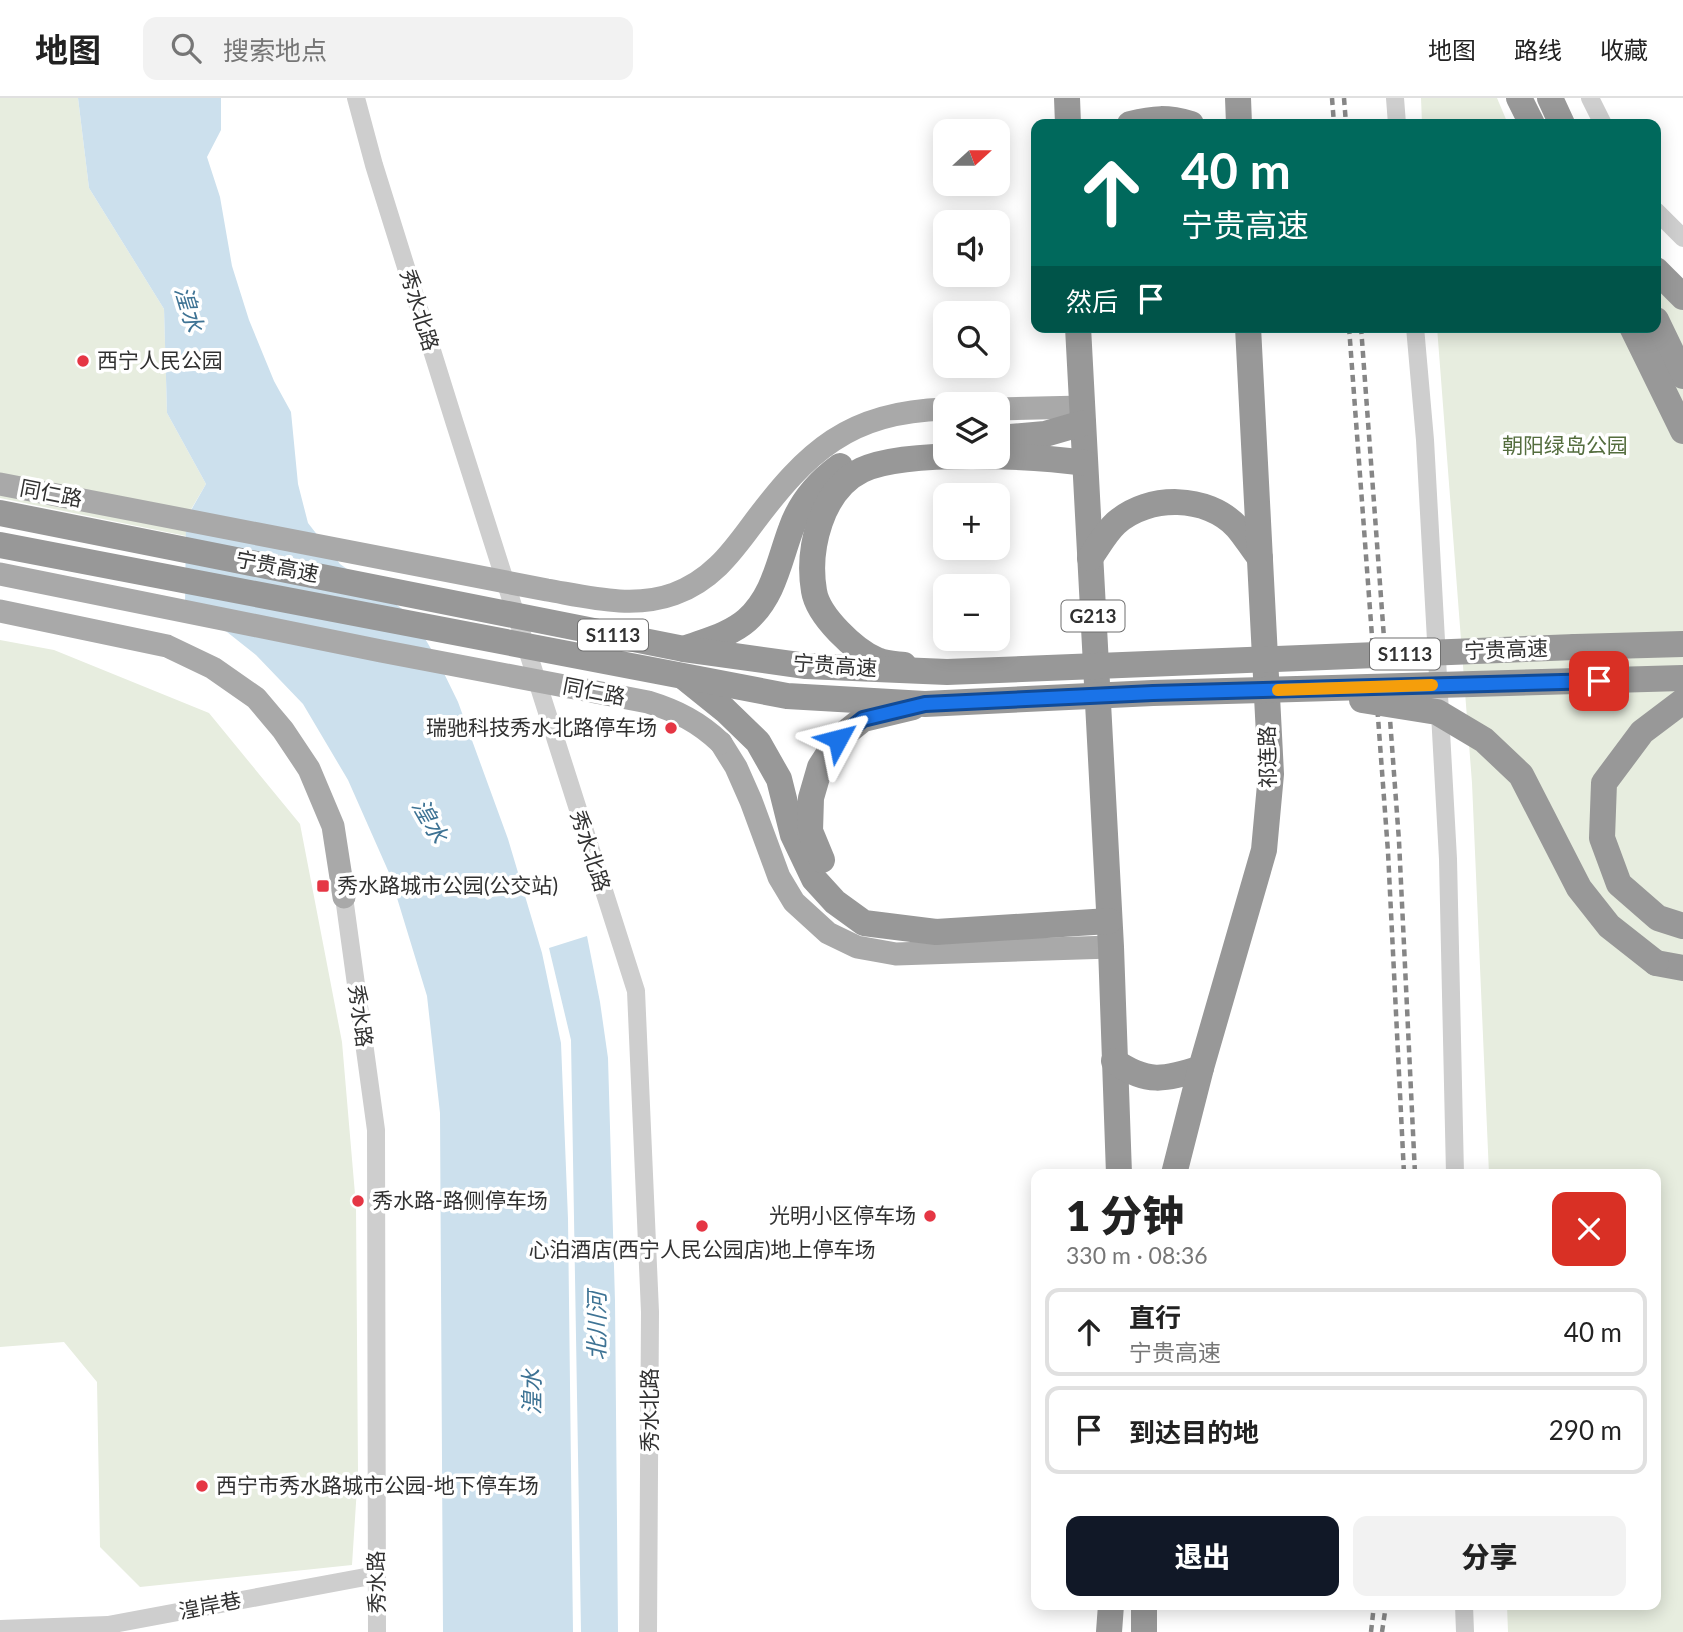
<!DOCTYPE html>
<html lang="zh">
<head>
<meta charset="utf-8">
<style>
  body { margin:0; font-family:Lato,"Noto Sans SC",sans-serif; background:#f2f2f2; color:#222; height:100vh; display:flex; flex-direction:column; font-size:26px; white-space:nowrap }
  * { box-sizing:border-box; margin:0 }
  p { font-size:23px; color:#767676 }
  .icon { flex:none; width:38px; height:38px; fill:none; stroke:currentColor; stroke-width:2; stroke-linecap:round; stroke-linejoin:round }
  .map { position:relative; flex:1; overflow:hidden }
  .sheet { position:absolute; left:1031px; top:1071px; width:630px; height:441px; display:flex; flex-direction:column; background:#fff; border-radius:14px; box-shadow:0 4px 18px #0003 }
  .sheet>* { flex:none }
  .hud { position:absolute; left:1031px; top:21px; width:630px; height:214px; border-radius:14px; box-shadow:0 4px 18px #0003; background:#00695c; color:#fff; overflow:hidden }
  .needle { width:46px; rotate:69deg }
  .buttons { position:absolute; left:933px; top:21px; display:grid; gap:14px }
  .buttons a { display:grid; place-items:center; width:77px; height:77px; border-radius:14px; background:#fff; box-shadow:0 4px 18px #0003; font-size:35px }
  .pin { position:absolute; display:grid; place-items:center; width:60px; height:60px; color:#fff; margin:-30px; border-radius:14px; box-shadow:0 4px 10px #0006 }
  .me { position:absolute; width:77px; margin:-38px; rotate:52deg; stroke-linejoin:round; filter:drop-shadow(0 0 5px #0008) }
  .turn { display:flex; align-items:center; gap:24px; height:147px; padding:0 35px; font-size:32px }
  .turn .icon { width:91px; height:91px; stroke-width:2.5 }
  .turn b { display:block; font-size:49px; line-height:60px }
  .then { display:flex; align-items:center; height:66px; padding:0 35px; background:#0003; gap:14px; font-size:26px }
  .round { display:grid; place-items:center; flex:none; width:74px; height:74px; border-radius:14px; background:#f2f2f2 }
  .summary { display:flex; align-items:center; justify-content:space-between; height:119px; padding:0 35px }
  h1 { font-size:42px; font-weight:800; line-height:52px }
  .action { display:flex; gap:14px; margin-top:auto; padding:14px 35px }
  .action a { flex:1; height:80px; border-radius:14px; background:#111827; color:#fff; font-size:28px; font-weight:800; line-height:80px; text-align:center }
  .action a+a { background:#f2f2f2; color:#222 }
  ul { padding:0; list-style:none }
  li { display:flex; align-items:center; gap:21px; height:88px; margin:0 14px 10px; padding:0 21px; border:4px solid #e0e0e0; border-radius:14px }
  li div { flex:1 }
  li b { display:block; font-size:26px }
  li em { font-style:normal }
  header { display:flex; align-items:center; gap:42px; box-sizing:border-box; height:98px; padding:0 35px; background:#fff; border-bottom:2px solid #e0e0e0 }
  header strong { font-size:33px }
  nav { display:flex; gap:38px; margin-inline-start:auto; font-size:24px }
  .search { width:490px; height:63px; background:#f2f2f2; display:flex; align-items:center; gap:18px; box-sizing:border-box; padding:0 24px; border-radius:14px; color:#767676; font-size:26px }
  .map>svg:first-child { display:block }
</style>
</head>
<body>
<header>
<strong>地图</strong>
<div class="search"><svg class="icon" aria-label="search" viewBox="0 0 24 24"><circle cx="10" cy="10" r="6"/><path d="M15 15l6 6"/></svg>搜索地点</div>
<nav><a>地图</a><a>路线</a><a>收藏</a></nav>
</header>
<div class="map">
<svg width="1683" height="1534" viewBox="0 0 1683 1534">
  <rect width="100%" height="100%" fill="#fff"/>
  <g fill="#e7eddf">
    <polygon points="0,0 78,0 89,90 164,211 167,315 206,386 186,420 186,438 0,400"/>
    <polygon points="1421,0 1497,0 1508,26 1422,26"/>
    <polygon points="1683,184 1683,1534 1508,1534 1507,1507 1656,1507 1656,1076 1489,1076 1472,685 1437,229 1656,229 1656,187"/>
    <polygon points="0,542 54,552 209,615 300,726 342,944 356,1108 358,1374 352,1467 140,1489 100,1449 97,1284 64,1244 0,1249"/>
  </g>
  <g fill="#cce0ed">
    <polygon points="78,0 221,0 221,32 207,59 220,99 232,168 249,222 274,283 291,314 298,386 308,425 340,466 405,513 416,525 438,563 458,604 508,741 542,855 561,945 568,1121 573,1534 443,1534 440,1015 427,898 390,777 348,682 303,606 256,557 227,534 185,511 186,421 206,386 167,315 164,211 89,90"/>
    <polygon points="587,838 600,904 608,960 615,1203 618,1534 581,1534 571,942 549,850"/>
  </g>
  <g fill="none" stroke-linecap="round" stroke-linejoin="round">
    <g stroke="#cecece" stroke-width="18">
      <polyline points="356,0 374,67 455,326 636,893 650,1214 648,1534"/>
      <polyline points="1395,0 1397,26"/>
      <polyline points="1590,0 1603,26"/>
      <polyline points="1656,113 1683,140"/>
      <polyline points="1415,229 1425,342 1448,761 1455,1076"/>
      <polyline points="344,799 376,1032 377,1534"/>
      <polyline points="1464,1507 1465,1534"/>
      <polyline points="0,1531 108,1527 376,1477"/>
    </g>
    <g stroke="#a9a9a9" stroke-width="23">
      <polyline points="998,311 1083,309"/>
      <polyline points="0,513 167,548 213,570 256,600 283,632 309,671 333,728 344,799"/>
      <polyline points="721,645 736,669 751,703 779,779 794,804 828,835 857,849 896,856 1111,849"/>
    </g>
    <g stroke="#989898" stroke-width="26">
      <polyline points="1067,0 1068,26"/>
      <polyline points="1238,0 1239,26"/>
      <polyline points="1519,0 1532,26"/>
      <polyline points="1550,0 1562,26"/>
      <path d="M 1130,26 C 1154,20 1167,19 1191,26"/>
      <polyline points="1656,172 1683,199"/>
      <polyline points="1656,222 1683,278"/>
      <polyline points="1078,229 1111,849 1119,1076"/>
      <polyline points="1632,229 1683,333"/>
      <polyline points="998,340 1045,336 1083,325"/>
      <path d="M 1090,460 C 1098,449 1106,434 1116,425 C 1149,396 1207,397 1237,429 C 1245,438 1252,450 1260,460"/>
      <polyline points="1575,549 1683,546"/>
      <path d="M 684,551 C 705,543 730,537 747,522 C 774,498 779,463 791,431 C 800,405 818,384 840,368"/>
      <path d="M 904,567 C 895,566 885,566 877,562 C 855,553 818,518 814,493 C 807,451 821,392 862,372 C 907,351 1035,358 1085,365"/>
      <polyline points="684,579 725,612 758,644 779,681 793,737 814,781 835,804 864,825 936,834 1109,823"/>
      <polyline points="1683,603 1642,634 1604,685 1602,740 1619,786 1658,820 1683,828"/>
      <polyline points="822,762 810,733 811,700 820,669 838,641 863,621 913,609"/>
      <polyline points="1656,865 1683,870"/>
      <path d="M 1114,963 C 1147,986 1164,982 1201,970"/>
      <polyline points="1174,1076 1201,970 1264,752 1271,676 1248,229"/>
      <polyline points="1144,1507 1144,1534"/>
      <polyline points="1109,1534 1111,1507"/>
    </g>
    <g stroke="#868686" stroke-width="4.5" stroke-dasharray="7 5" stroke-linecap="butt">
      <polyline points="1332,0 1334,26"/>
      <polyline points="1344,0 1346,26"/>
      <polyline points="1349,229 1388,754 1404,1076"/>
      <polyline points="1361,229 1399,743 1415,1076"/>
      <polyline points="1371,1534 1374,1507"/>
      <polyline points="1382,1534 1386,1507"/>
    </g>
    <g stroke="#a9a9a9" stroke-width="23">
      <path d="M 0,386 L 547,492 C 588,499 633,511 674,496 C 710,483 730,457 752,427 C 807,353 849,314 945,311"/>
      <path d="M 0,476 L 381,553 L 648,604 C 677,613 699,624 721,645"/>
    </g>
    <g stroke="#989898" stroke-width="26">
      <polyline points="0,415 684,551 806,568 947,574 1575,549"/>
      <polyline points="0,447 787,598 925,606 1153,595 1683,580"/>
      <polyline points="1362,602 1437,614 1484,642 1521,677 1579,790 1609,828 1656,865"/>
    </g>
  </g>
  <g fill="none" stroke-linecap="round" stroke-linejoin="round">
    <g stroke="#114b97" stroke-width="18">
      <polyline id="route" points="838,641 863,621 925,606 1153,595 1599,583"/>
    </g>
    <use href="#route" stroke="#1a73e8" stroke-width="12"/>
    <polyline stroke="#f59e0b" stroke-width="12" points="1278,592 1432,587"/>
  </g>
  <g fill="#e53644" stroke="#fff" stroke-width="2.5">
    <circle cx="83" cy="263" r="7"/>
    <circle cx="671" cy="630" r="7"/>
    <rect x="316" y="781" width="14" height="14" rx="3.5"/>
    <circle cx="358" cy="1103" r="7"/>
    <circle cx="930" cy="1118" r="7"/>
    <circle cx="702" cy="1128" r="7"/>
    <circle cx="202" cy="1388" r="7"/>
  </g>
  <g text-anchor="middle" stroke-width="7" stroke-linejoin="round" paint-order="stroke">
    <g fill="#fff" stroke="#6f6f6f" stroke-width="2">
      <rect x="1061.5" y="502.5" width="63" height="31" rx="5"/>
      <rect x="578" y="521.5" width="70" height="31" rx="5"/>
      <rect x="1370" y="540.5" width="70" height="31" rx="5"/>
    </g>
    <g font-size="19" font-weight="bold" fill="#313131">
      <text x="1093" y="525">G213</text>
      <text x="613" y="544">S1113</text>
      <text x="1405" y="563">S1113</text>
    </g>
    <g font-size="21" fill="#313131" stroke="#fff">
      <text transform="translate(419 212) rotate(73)" y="7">秀水北路</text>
      <text transform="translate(51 396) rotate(11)" y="7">同仁路</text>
      <text transform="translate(277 469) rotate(11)" y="7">宁贵高速</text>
      <text transform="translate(1506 552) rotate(-2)" y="7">宁贵高速</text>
      <text transform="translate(835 568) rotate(4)" y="7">宁贵高速</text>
      <text transform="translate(594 594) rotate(11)" y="7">同仁路</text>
      <text transform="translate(1268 659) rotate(-91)" y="7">祁连路</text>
      <text transform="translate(590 753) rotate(72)" y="7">秀水北路</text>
      <text transform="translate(360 918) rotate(82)" y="7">秀水路</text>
      <text transform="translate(650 1312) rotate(-90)" y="7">秀水北路</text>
      <text transform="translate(377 1484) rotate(-91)" y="7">秀水路</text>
      <text transform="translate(210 1508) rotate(-11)" y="7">湟岸巷</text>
    </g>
    <g font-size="21" fill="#313131" stroke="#fff" text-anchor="start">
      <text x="97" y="270">西宁人民公园</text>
      <text x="657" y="637" text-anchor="end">瑞驰科技秀水北路停车场</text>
      <text x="337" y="795">秀水路城市公园(公交站)</text>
      <text x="372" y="1110">秀水路-路侧停车场</text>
      <text x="916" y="1125" text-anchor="end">光明小区停车场</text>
      <text x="702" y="1159" text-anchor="middle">心泊酒店(西宁人民公园店)地上停车场</text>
      <text x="216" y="1395">西宁市秀水路城市公园-地下停车场</text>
    </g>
    <g font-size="21" fill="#546d3e" stroke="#fff">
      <text x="1565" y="355">朝阳绿岛公园</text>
    </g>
    <g font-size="23" font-style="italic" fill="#3e7394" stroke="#fff">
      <text transform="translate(189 211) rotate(73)" y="8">湟水</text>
      <text transform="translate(430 723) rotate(60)" y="8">湟水</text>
      <text transform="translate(597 1228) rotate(-90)" y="8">北川河</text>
      <text transform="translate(532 1294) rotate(-90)" y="8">湟水</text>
    </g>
  </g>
</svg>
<div class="buttons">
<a><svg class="needle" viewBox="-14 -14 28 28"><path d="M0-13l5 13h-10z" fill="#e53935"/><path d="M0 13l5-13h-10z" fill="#767676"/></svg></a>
<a><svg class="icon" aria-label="sound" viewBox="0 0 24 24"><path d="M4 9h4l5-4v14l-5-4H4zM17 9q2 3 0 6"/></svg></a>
<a><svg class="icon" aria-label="search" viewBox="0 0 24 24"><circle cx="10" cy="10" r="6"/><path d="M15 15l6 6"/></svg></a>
<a><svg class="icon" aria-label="layers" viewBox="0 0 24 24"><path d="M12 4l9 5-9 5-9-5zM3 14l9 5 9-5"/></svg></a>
<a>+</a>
<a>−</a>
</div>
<div class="pin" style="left:1599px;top:583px;background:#d93025"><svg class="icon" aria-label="arrive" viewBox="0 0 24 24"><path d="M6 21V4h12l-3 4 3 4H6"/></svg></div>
<svg class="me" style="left:838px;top:641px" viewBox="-20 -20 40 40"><path d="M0-17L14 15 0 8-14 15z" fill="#1a73e8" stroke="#fff" stroke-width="4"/></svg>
<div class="hud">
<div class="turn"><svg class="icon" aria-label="ahead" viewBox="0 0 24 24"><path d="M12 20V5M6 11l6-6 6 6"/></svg><div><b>40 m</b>宁贵高速</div></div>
<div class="then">然后<svg class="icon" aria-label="arrive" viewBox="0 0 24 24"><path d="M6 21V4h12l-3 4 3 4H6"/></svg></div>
</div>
<section class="sheet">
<div class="summary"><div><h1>1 分钟</h1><p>330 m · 08:36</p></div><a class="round" style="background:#d93025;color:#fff"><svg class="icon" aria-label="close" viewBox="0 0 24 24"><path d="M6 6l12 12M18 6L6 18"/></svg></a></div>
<ul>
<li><svg class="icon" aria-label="ahead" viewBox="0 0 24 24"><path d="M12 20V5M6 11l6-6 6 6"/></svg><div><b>直行</b><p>宁贵高速</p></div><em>40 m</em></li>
<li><svg class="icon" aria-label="arrive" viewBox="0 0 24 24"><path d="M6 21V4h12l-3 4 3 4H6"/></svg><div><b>到达目的地</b></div><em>290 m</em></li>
</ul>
<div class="action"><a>退出</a><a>分享</a></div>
</section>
</div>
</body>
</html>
